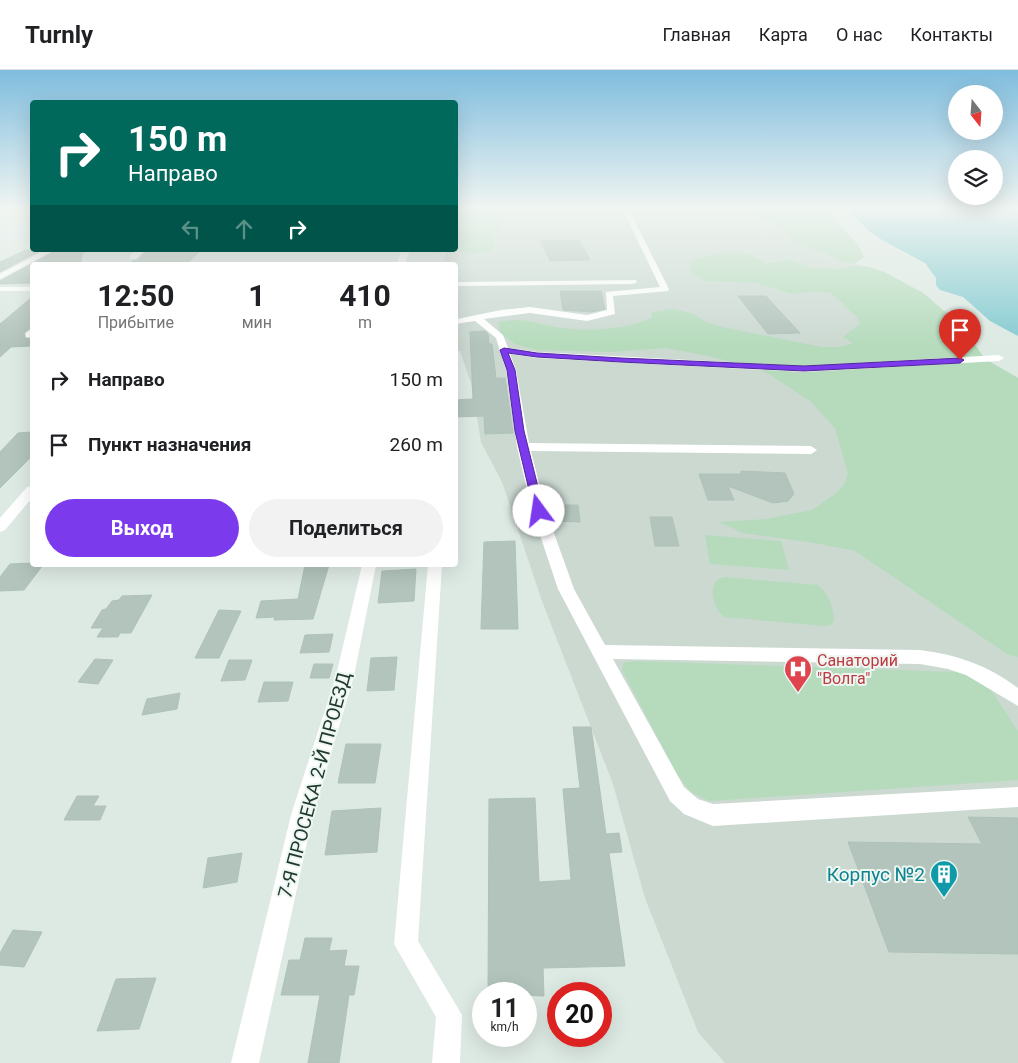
<!DOCTYPE html>
<html lang="ru">
<head>
<meta charset="utf-8">
<style>
  body { margin:0; font-family:Roboto,sans-serif; background:#f2f2f2; color:#202124; height:100vh; display:flex; flex-direction:column; font-size:19px; white-space:nowrap }
  * { box-sizing:border-box; margin:0 }
  p { font-size:16px; color:#757577 }
  .icon { flex:none; width:28px; height:28px; fill:none; stroke:currentColor; stroke-width:2; stroke-linecap:round; stroke-linejoin:round }
  .map { position:relative; flex:1; overflow:hidden }
  .sheet { position:absolute; left:30px; top:192px; width:428px; height:305px; display:flex; flex-direction:column; background:#fff; border-radius:5px; box-shadow:0 5px 20px #0002 }
  .sheet>* { flex:none }
  .top-card { position:absolute; left:30px; top:30px; width:428px; height:152px; border-radius:5px; box-shadow:0 5px 20px #0002; background:#00695c; color:#fff; overflow:hidden }
  .needle { width:32px; rotate:163deg }
  .tools { position:absolute; left:948px; top:15px; display:grid; gap:10px }
  .tools a { display:grid; place-items:center; width:55px; height:55px; border-radius:50%; background:#fff; box-shadow:0 5px 20px #0002; font-size:25px }
  .speed { position:absolute; left:472px; top:912px; display:flex; gap:10px; font-size:25px; font-weight:700; text-align:center }
  .speed>* { display:grid; place-content:center; width:65px; height:65px; border-radius:50%; background:#fff; box-shadow:0 5px 20px #0002; line-height:1 }
  .speed small { font-size:12px; font-weight:400 }
  .speed .limit { border:8px solid #d22; background:#fff; color:#111 }
  .pin { position:absolute; display:grid; place-items:center; width:42px; height:42px; color:#fff; margin:-51px -21px; border-radius:50% 50% 50% 0; rotate:-45deg; box-shadow:0 0 5px #0007 }
  .pin .icon { rotate:45deg }
  .me { position:absolute; width:55px; margin:-28px; rotate:346deg; stroke-linejoin:round; filter:drop-shadow(0 0 4px #0008) }
  .turn { display:flex; align-items:center; gap:18px; height:105px; padding:0 15px; font-size:22px }
  .turn .icon { width:65px; height:65px; stroke-width:2.5 }
  .turn b { display:block; font-size:35px; line-height:42px }
  .lanes { display:flex; align-items:center; height:48px; padding:0 15px; background:#0003; justify-content:center; gap:25px; direction:ltr }
  .lanes .off { opacity:.35 }
  .eta { display:flex; justify-content:space-evenly; align-items:center; height:85px; text-align:center }
  .eta b { font-size:30px; font-weight:700; line-height:35px }
  .cta { display:flex; gap:10px; margin-top:auto; padding:10px 15px }
  .cta a { flex:1; height:58px; border-radius:30px; background:#7c3aed; color:#fff; font-size:20px; font-weight:700; line-height:58px; text-align:center }
  .cta a+a { background:#f2f2f2; color:#202124 }
  ul { padding:0; list-style:none }
  li { display:flex; align-items:center; gap:15px; height:65px; padding:0 15px }
  li div { flex:1 }
  li b { display:block; font-size:19px }
  li em { font-style:normal }
  header { display:flex; align-items:center; gap:30px; box-sizing:border-box; height:70px; padding:0 25px; background:#fff; border-bottom:1px solid #e0e0e0 }
  header strong { font-size:24px }
  nav { display:flex; gap:28px; margin-inline-start:auto; font-size:18px }
  .map>svg:first-child { display:block }
</style>
</head>
<body>
<header>
<strong>Turnly</strong>
<nav><a>Главная</a><a>Карта</a><a>О нас</a><a>Контакты</a></nav>
</header>
<div class="map">
<svg width="1018" height="993" viewBox="0 0 1018 993">
  <rect width="100%" height="100%" fill="#dde9e3"/>
  <polygon fill="#cbd9d1" points="500,137 779,137 774,140 763,138 758,144 781,157 789,167 831,187 842,192 869,197 884,202 923,223 944,241 956,248 985,289 1018,308 1018,993 725,993 698,962 645,828 613,714 542,531 502,412 481,372 471,313 460,281 455,281 455,195 443,195 447,180 469,183 493,169 497,148 503,138"/>
  <g fill="#b5dbbc">
    <path d="M 455,137 L 503,138 L 503,141 L 497,148 L 500,159 L 493,165 C 493,169 495,173 494,177 C 488,189 458,182 447,180 L 455,180 Z"/>
    <path d="M 779,137 L 826,137 C 828,141 831,142 833,146 C 842,160 857,169 864,187 L 855,194 L 842,192 L 824,183 L 803,176 L 789,167 L 781,157 L 748,141 L 751,138 L 774,140 Z"/>
    <path d="M 717,183 C 737,183 750,180 766,194 L 789,189 L 810,197 L 835,199 L 852,196 L 869,197 L 884,202 L 923,223 L 944,241 L 956,248 L 985,289 L 1018,308 L 1018,587 L 1007,584 L 855,481 L 815,473 L 743,463 L 719,452 L 766,449 L 812,440 L 835,424 L 844,415 L 848,403 L 835,358 L 811,332 L 769,304 L 759,299 L 708,286 L 666,278 L 610,282 L 537,280 L 515,274 L 501,264 L 498,252 C 523,246 539,255 563,258 C 589,262 628,259 651,248 L 652,242 L 672,239 L 692,243 L 706,252 L 722,257 L 822,277 L 840,277 L 853,273 L 843,267 L 860,254 L 857,247 L 831,223 L 815,221 L 792,224 L 757,213 L 705,211 L 691,202 L 689,192 Z"/>
    <polygon points="705,465 781,471 789,500 710,494"/>
    <path d="M 725,507 L 817,515 C 829,522 833,537 834,551 L 831,555 L 824,556 L 724,547 C 713,538 705,510 725,507 Z"/>
    <polygon points="634,591 958,602 978,610 991,620 1018,661 1018,710 709,731 691,722 678,706 622,600 623,593"/>
  </g>
  <polygon fill="#83cad0" points="845,137 1018,137 1018,266 990,251 963,227 940,220 936,215 936,208 925,193 882,170 869,161"/>
  <g fill="#b2c4bb" stroke="#afc2b9">
    <polygon points="579,170 590,190 550,191 541,171"/>
    <polygon points="26,180 40,181 0,202 0,192"/>
    <polygon points="57,180 88,180 82,184 81,195 32,195 32,213 0,214 0,211"/>
    <polygon points="147,180 201,180 186,195 129,195 132,191 137,190"/>
    <polygon points="560,221 601,221 605,239 592,242 563,240"/>
    <polygon points="738,226 766,226 800,263 768,264"/>
    <polygon points="32,227 32,257 24,263 25,268 32,269 32,276 11,277 0,287 0,254"/>
    <polygon points="485,261 488,264 489,274 492,274 496,308 505,308 513,363 485,364 484,346 455,347 455,330 473,329 470,262"/>
    <polygon points="32,362 32,386 0,418 0,382 18,363"/>
    <polygon points="741,401 785,403 794,424 788,431 773,433 728,416 734,430 708,430 699,404 741,404"/>
    <polygon points="554,435 578,435 580,452 555,451"/>
    <polygon points="650,447 672,447 679,476 655,476"/>
    <polygon points="515,471 518,559 481,559 484,472"/>
    <polygon points="32,493 32,495 43,495 24,520 0,521 0,507 10,494"/>
    <polygon points="305,495 329,495 313,549 274,550 275,547 256,548 261,531 298,529"/>
    <polygon points="416,499 414,531 378,533 382,501"/>
    <polygon points="152,525 131,563 120,563 118,567 97,567 103,558 91,558 102,540 106,539 112,531 119,530 122,526"/>
    <polygon points="219,540 241,541 219,588 195,588"/>
    <polygon points="333,564 329,582 300,583 305,565"/>
    <polygon points="397,587 394,620 367,621 371,588"/>
    <polygon points="95,589 113,590 98,614 78,612"/>
    <polygon points="229,590 252,590 245,610 221,611"/>
    <polygon points="314,594 333,594 329,608 310,608"/>
    <polygon points="264,612 293,612 288,631 258,632"/>
    <polygon points="180,623 177,639 142,645 147,629"/>
    <polygon points="573,657 591,657 606,764 619,763 622,782 609,783 625,896 543,898 544,926 488,924 489,729 535,728 539,812 571,810 563,719 580,718"/>
    <polygon points="346,674 381,674 375,713 338,713"/>
    <polygon points="77,726 99,726 93,736 106,736 100,750 64,750"/>
    <polygon points="381,738 377,782 325,785 332,741"/>
    <polygon points="968,747 1018,748 1018,884 889,882 848,772 982,774"/>
    <polygon points="242,783 237,812 203,818 208,788"/>
    <polygon points="13,860 42,862 24,897 0,895 0,883"/>
    <polygon points="305,868 332,868 329,881 347,880 344,896 359,896 354,925 349,925 339,993 308,993 320,925 281,925 289,890 300,890"/>
    <polygon points="156,908 139,959 97,961 116,909"/>
  </g>
  <g fill="none" stroke-linecap="round" stroke-linejoin="round">
    <g fill="#fff" fill-rule="evenodd">
      <rect x="0" y="140" width="32" height="4"/>
      <path d="M 628,142 L 631,144 L 669,219 L 668,221 L 613,226 L 615,244 L 587,251 L 530,243 L 484,249 L 503,265 L 508,278 L 537,282 L 804,296 L 999,285 L 1004,288 L 999,291 L 804,302 L 537,288 L 510,284 L 516,300 L 529,373 L 811,376 L 817,380 L 811,384 L 531,381 L 546,441 L 574,519 L 605,575 L 920,580 C 956,584 989,596 1018,618 L 1018,636 L 966,605 L 948,599 L 920,594 L 613,589 L 684,717 L 698,729 L 713,734 L 1018,717 L 1018,737 L 713,756 L 684,744 L 670,731 L 558,519 L 532,441 L 517,377 L 506,300 L 496,268 L 475,251 L 455,254 L 455,250 L 457,249 L 501,240 L 530,237 L 587,245 L 607,240 L 606,222 L 660,217 L 625,144 Z"/>
      <polygon points="46,180 55,180 0,209 0,204"/>
      <polygon points="137,180 145,180 136,189 130,189 130,185"/>
      <polygon points="402,180 410,180 404,195 396,195"/>
      <polygon points="636,210 637,212 633,214 455,216 455,212"/>
      <rect x="0" y="217" width="32" height="4"/>
      <polygon points="32,259 32,267 26,267 26,263"/>
      <polygon points="32,416 32,428 5,460 0,462 0,448 27,417"/>
      <polygon points="362,495 376,495 354,606 313,745 259,993 231,993 291,745 336,606"/>
      <polygon points="428,495 442,495 418,871 462,945 460,993 432,993 436,947 394,874"/>
    </g>
  </g>
  <linearGradient id="sky" x2="0" y2="1"><stop stop-color="#7fbdde"/><stop offset="0.5" stop-color="#f0f5f2"/><stop offset="1" stop-color="#f0f5f2" stop-opacity="0"/></linearGradient>
  <rect width="1018" height="276" fill="url(#sky)"/>
  <polygon fill="#7c3aed" stroke="#51269a" points="504,278 537,283 621,288 804,296 960,288 964,290 960,293 804,301 621,292 537,287 508,283 515,300 524,361 544,441 539,445 534,441 515,361 507,300 500,280"/>
  <defs>
    <g id="hospital-pin" transform="scale(1.4375)"><path d="M0 17L-7.5 6A9.5 9.5 0 1 1 7.5 6Z" fill="#e0444e" stroke="#edf6f1"/><path d="M-5-5h3v3.5h4V-5h3V5h-3V1.5h-4V5h-3Z" fill="#fff"/></g>
    <g id="building-pin" transform="scale(1.4375)"><path d="M0 17L-7.5 6A9.5 9.5 0 1 1 7.5 6Z" fill="#0f9aa8" stroke="#edf6f1"/><path d="M-4-6H4V6H1V3H-1V6H-4ZM-2.5-4.3h1.7v1.8h-1.7ZM.8-4.3h1.7v1.8H.8ZM-2.5-1h1.7V.8h-1.7ZM.8-1h1.7V.8H.8Z" fill="#fff"/></g>
  </defs>
  <g fill-rule="evenodd">
    <use href="#hospital-pin" x="798" y="599"/>
    <use href="#building-pin" x="944" y="804"/>
  </g>
  <g text-anchor="middle" stroke-width="4" stroke-linejoin="round" paint-order="stroke">
    <g font-size="16" fill="#be3a42" stroke="#edf6f1" text-anchor="start">
      <text x="817" y="596">Санаторий<tspan x="817" dy="18">"Волга"</tspan></text>
    </g>
    <g font-size="19" fill="#1f382f" stroke="#edf6f1">
      <text transform="translate(314 715) rotate(-75)" y="7">7-Я ПРОСЕКА 2-Й ПРОЕЗД</text>
    </g>
    <g font-size="19" fill="#0d838f" stroke="#edf6f1" text-anchor="end">
      <text x="925" y="811">Корпус №2</text>
    </g>
  </g>
</svg>
<div class="tools">
<a><svg class="needle" viewBox="-14 -14 28 28"><path d="M0-13l5 13h-10z" fill="#e53935"/><path d="M0 13l5-13h-10z" fill="#757577"/></svg></a>
<a><svg class="icon" aria-label="layers" viewBox="0 0 24 24"><path d="M12 4l9 5-9 5-9-5zM3 14l9 5 9-5"/></svg></a>
</div>
<div class="speed"><div>11<small>km/h</small></div><div class="limit">20</div></div>
<div class="pin" style="left:960px;top:290px;background:#d93025"><svg class="icon" aria-label="arrive" viewBox="0 0 24 24"><path d="M6 21V4h12l-3 4 3 4H6"/></svg></div>
<svg class="me" style="left:539px;top:441px" viewBox="-20 -20 40 40"><circle r="19" fill="#fff"/><path d="M0-13L10 11 0 6-10 11z" fill="#7c3aed"/></svg>
<div class="top-card">
<div class="turn"><svg class="icon" aria-label="right" viewBox="0 0 24 24"><path d="M7 20v-9h11M14 6l5 5-5 5"/></svg><div><b>150 m</b>Направо</div></div>
<div class="lanes"><svg class="icon off" aria-label="left" viewBox="0 0 24 24"><path d="M17 20v-9H6M10 6l-5 5 5 5"/></svg><svg class="icon off" aria-label="ahead" viewBox="0 0 24 24"><path d="M12 20V5M6 11l6-6 6 6"/></svg><svg class="icon" aria-label="right" viewBox="0 0 24 24"><path d="M7 20v-9h11M14 6l5 5-5 5"/></svg></div>
</div>
<section class="sheet">
<div class="eta">
<div><b>12:50</b><p>Прибытие</p></div>
<div><b>1</b><p>мин</p></div>
<div><b>410</b><p>m</p></div>
</div>
<ul>
<li><svg class="icon" aria-label="right" viewBox="0 0 24 24"><path d="M7 20v-9h11M14 6l5 5-5 5"/></svg><div><b>Направо</b></div><em>150 m</em></li>
<li><svg class="icon" aria-label="arrive" viewBox="0 0 24 24"><path d="M6 21V4h12l-3 4 3 4H6"/></svg><div><b>Пункт назначения</b></div><em>260 m</em></li>
</ul>
<div class="cta"><a>Выход</a><a>Поделиться</a></div>
</section>
</div>
</body>
</html>
